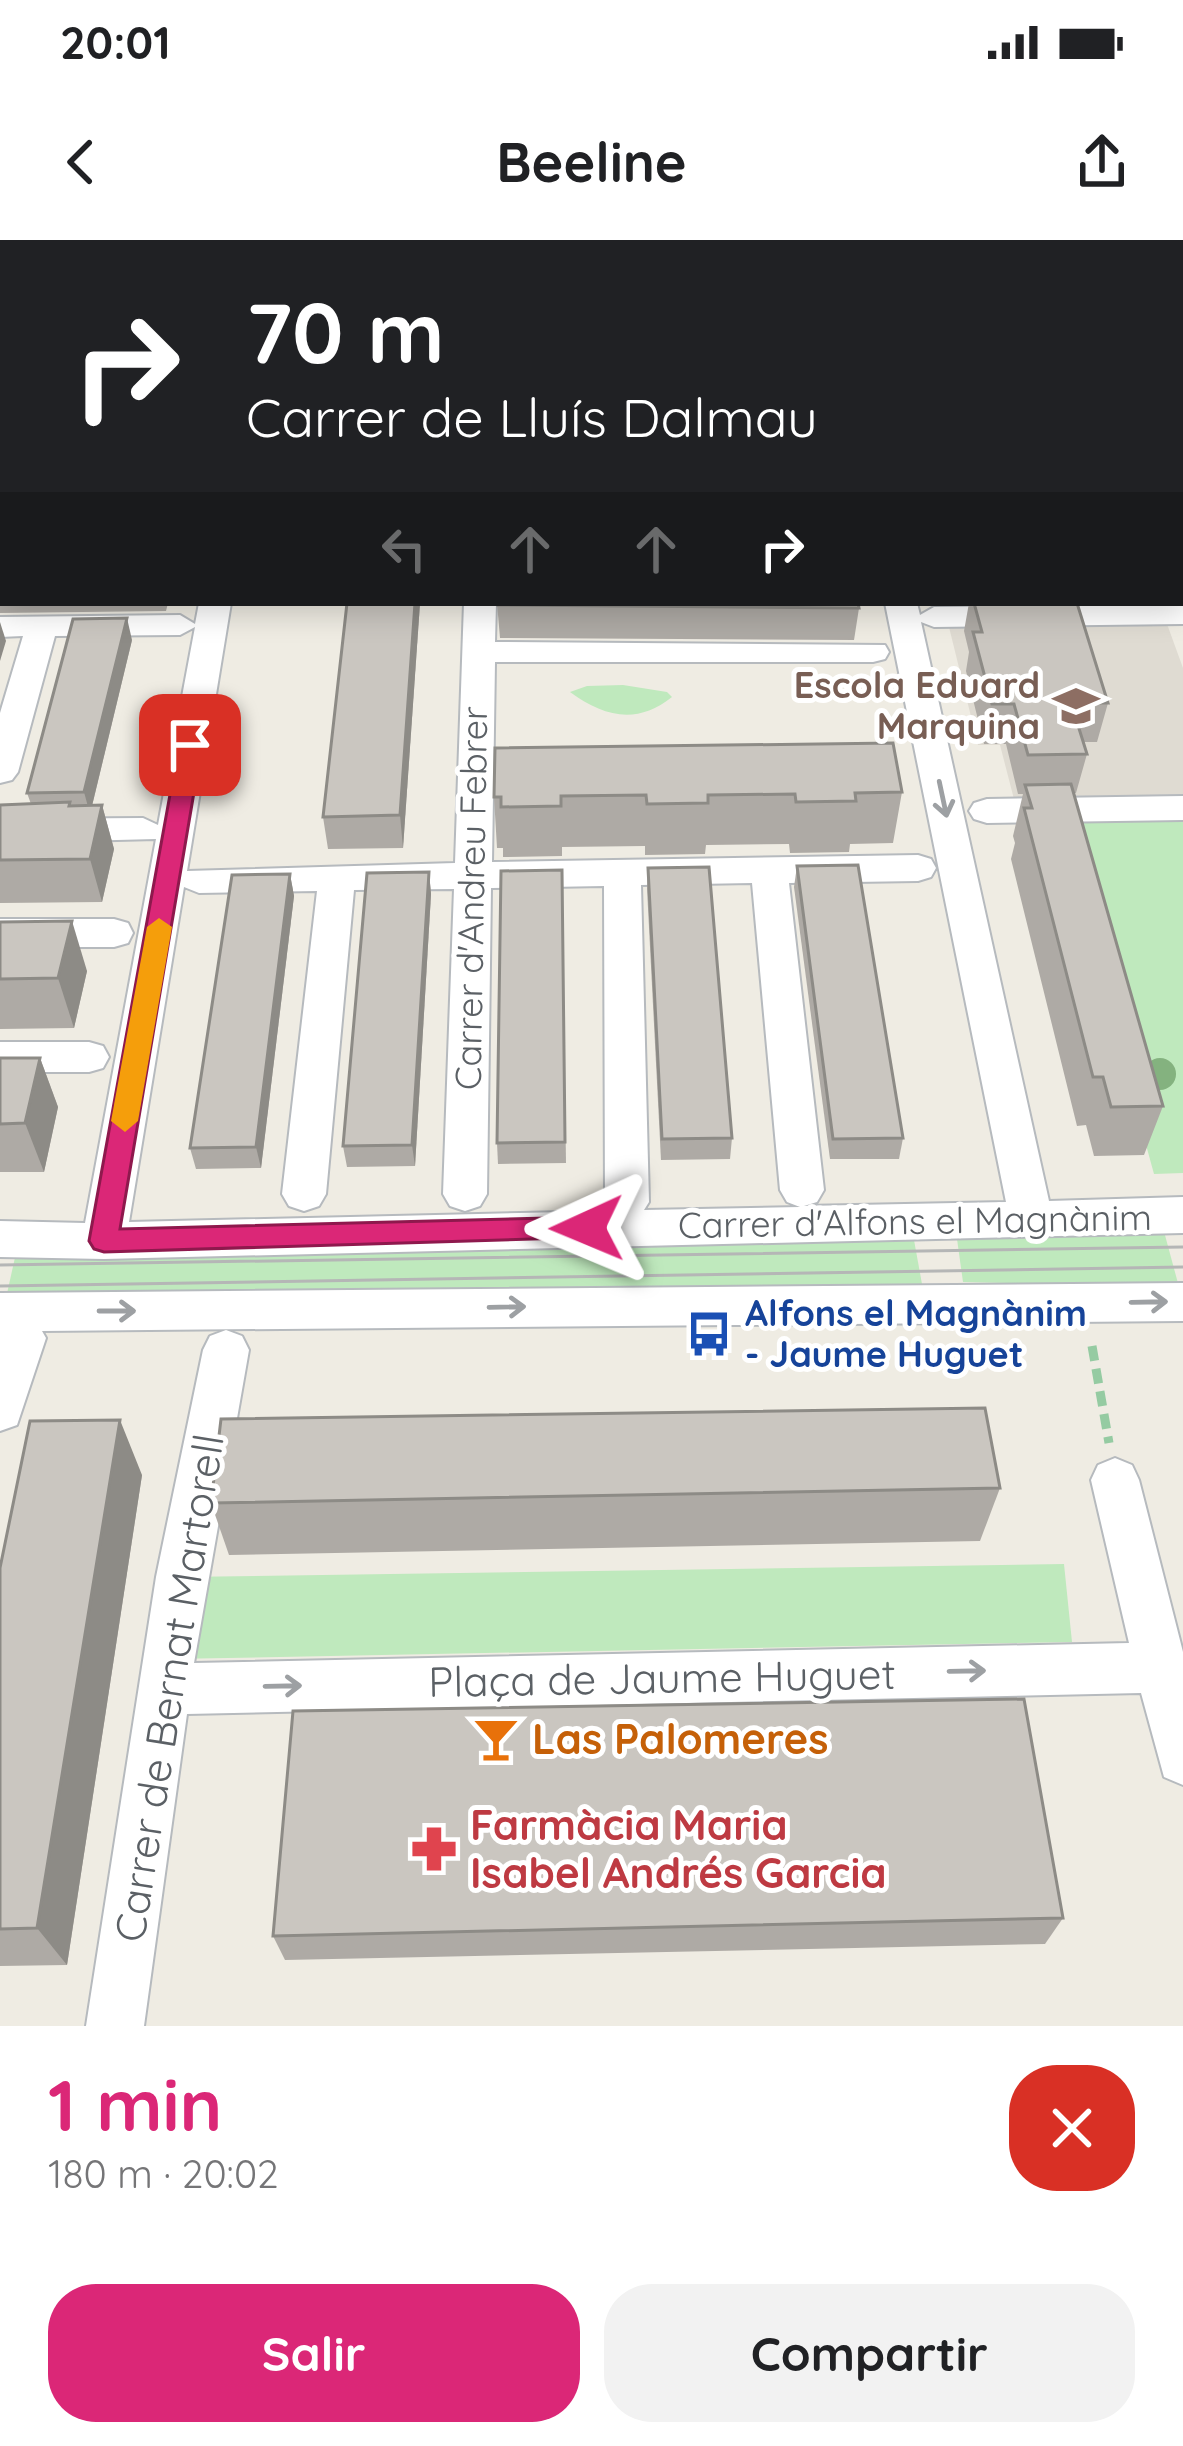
<!DOCTYPE html>
<html lang="es">
<head>
<meta charset="utf-8">
<style>
  body { margin:0; font-family:Quicksand,sans-serif; background:#f2f2f2; color:#202124; height:100vh; display:flex; flex-direction:column; font-size:45px; white-space:nowrap }
  * { box-sizing:border-box; margin:0 }
  p { font-size:39px; color:#757577 }
  .icon { flex:none; width:66px; height:66px; fill:none; stroke:currentColor; stroke-width:2; stroke-linecap:round; stroke-linejoin:round }
  .map { position:relative; height:1786px; overflow:hidden }
  .drawer { display:flex; flex-direction:column; background:#fff; flex:1 }
  .drawer>* { flex:none }
  .guide { position:absolute; left:0px; top:0px; width:1185px; height:366px; box-shadow:0 6px 30px #0003; background:#202124; color:#fff; overflow:hidden }
  .pin { position:absolute; display:grid; place-items:center; width:102px; height:102px; color:#fff; margin:-51px; border-radius:24px; box-shadow:0 6px 18px #0006 }
  .me { position:absolute; width:132px; margin:-66px; rotate:269deg; stroke-linejoin:round; filter:drop-shadow(0 0 9px #0008) }
  .turn { display:flex; align-items:center; gap:42px; height:252px; padding:0 48px; font-size:54px }
  .turn .icon { width:156px; height:156px; stroke-width:2.5 }
  .turn b { display:block; font-size:84px; line-height:102px }
  .lanes { display:flex; align-items:center; height:114px; padding:0 48px; background:#0003; justify-content:center; gap:60px; direction:ltr }
  .lanes .off { opacity:.35 }
  .round { display:grid; place-items:center; flex:none; width:126px; height:126px; border-radius:48px; background:#f2f2f2 }
  .headline { display:flex; align-items:center; justify-content:space-between; height:204px; padding:0 48px }
  h1 { font-size:72px; font-weight:700; line-height:90px; color:#db2777 }
  .cta { display:flex; gap:24px; margin-top:auto; padding:24px 48px }
  .cta a { flex:1; height:138px; border-radius:48px; background:#db2777; color:#fff; font-size:48px; font-weight:700; line-height:138px; text-align:center }
  .cta a+a { background:#f2f2f2; color:#202124 }
  .status { display:flex; justify-content:space-between; align-items:center; height:84px; padding:0 60px; background:#fff; direction:ltr }
  .status svg { height:33px; fill:currentColor }
  header { display:flex; justify-content:space-between; align-items:center; height:156px; padding:0 48px; background:#fff; font-size:54px; font-weight:700 }
  .map>svg:first-child { display:block }
</style>
</head>
<body>
<div class="status"><b>20:01</b><svg viewBox="0 0 49 12"><path d="M0 12V9h3v3zM5 12V6h3v6zM10 12V3h3v9zM15 12V0h3v12zM26 1h20v11H26zM47 4h2v5h-2z"/></svg></div>
<header><svg class="icon" aria-label="back" viewBox="0 0 24 24"><path d="M15 5l-7 7 7 7"/></svg>Beeline<svg class="icon" aria-label="share" viewBox="0 0 24 24"><path d="M12 15V3M7 8l5-5 5 5M5 13v7h14v-7"/></svg></header>
<div class="map">
<svg width="1183" height="1786" viewBox="0 0 1183 1786">
  <rect width="100%" height="100%" fill="#efece3"/>
  <polygon fill="#dfdbd2" points="1167,384 1183,428 1183,561 1015,563 1000,505 978,505 949,387"/>
  <g fill="#bfe9bd">
    <path d="M 623,445 L 667,452 L 672,457 C 637,485 604,477 570,452 L 587,446 Z"/>
    <polygon points="1183,575 1183,933 1154,934 1056,577"/>
    <polygon points="1162,984 1179,1047 963,1042 957,999"/>
    <polygon points="914,1000 922,1044 6,1058 16,1013"/>
    <polygon points="1064,1324 1072,1402 170,1419 181,1337"/>
  </g>
  <g fill="none" stroke-linecap="round" stroke-linejoin="round">
    <g stroke="#b6babe" stroke-width="4">
      <g id="street">
        <polygon points="219,0 245,0 217,3"/>
        <polygon points="476,0 502,0 474,3"/>
        <polygon points="808,0 834,0 835,3 809,3"/>
        <path d="M 199,363 L 231,363 L 187,631 L 455,623 L 464,363 L 496,363 L 495,402 L 885,405 L 889,412 L 885,419 L 873,422 L 495,422 L 492,622 L 918,615 L 931,619 L 936,628 L 931,637 L 918,641 L 789,643 L 824,950 L 817,962 L 804,966 L 1006,962 L 885,363 L 917,363 L 920,375 L 934,367 L 1183,364 L 1183,384 L 934,387 L 921,382 L 1049,961 L 1183,957 L 1183,993 L 104,1019 L 0,1017 L 0,981 L 85,983 L 156,599 L 0,603 L 0,579 L 143,578 L 158,585 L 195,387 L 180,395 L 55,396 L 18,532 L 12,540 L 0,543 L 0,473 L 23,396 L 0,397 L 0,377 L 180,375 L 195,384 ZM 752,643 L 780,950 L 787,962 L 800,967 L 644,970 L 649,962 L 641,645 ZM 604,646 L 605,962 L 610,971 L 129,982 L 184,647 L 199,653 L 317,651 L 282,954 L 289,966 L 304,971 L 319,966 L 326,954 L 354,650 L 454,649 L 443,954 L 450,966 L 465,971 L 480,966 L 487,954 L 491,648 Z"/>
        <polygon points="1183,556 1183,580 987,583 974,579 969,571 974,563 987,559"/>
        <polygon points="0,679 114,679 128,683 133,693 128,703 114,707 0,707"/>
        <polygon points="0,802 89,802 103,806 109,817 103,828 89,832 0,832"/>
        <polygon points="1183,1043 1183,1081 42,1091 46,1098 17,1185 0,1191 0,1053"/>
        <polygon points="226,1090 242,1096 249,1110 194,1423 1129,1403 1091,1240 1098,1225 1115,1218 1132,1225 1139,1240 1183,1412 1183,1545 1164,1537 1141,1453 187,1474 144,1786 86,1786 156,1337 203,1110 210,1096"/>
      </g>
    </g>
    <polyline stroke="#95cba2" stroke-width="4.5" stroke-dasharray="9 4.5" stroke-linecap="butt" points="0,1 22,3"/>
    <polyline stroke="#95cba2" stroke-width="9" stroke-dasharray="15 8" stroke-linecap="butt" points="1092,1106 1109,1203"/>
    <use href="#street" fill="#fff" fill-rule="evenodd"/>
    <g stroke="#b5b6b6" stroke-width="3">
      <polyline points="0,1025 1183,1007"/>
      <polyline points="0,1046 1183,1027"/>
    </g>
  </g>
  <circle fill="#84b27f" cx="1160" cy="834" r="16"/>
  <g fill="#aeaaa5">
    <polygon points="234,0 465,0 463,3 235,3"/>
    <polygon points="1183,0 1183,357 1182,354"/>
    <polygon points="0,43 3,43 3,115 0,114"/>
    <polygon points="0,144 3,144 3,363 168,363 166,371 0,373"/>
    <polygon points="347,363 420,363 403,608 328,609 323,577"/>
    <polygon points="497,363 859,368 854,400 500,398"/>
    <polygon points="969,363 974,363 1108,463 1097,502 1083,502 1087,514 1076,553 1073,553 1163,866 1144,915 1094,916 1086,885 1077,886 1011,619 1015,603 1013,596 1023,554 1018,554 1006,504 984,504 966,431 969,412 964,391"/>
    <polygon points="132,400 92,566 102,565 114,609 102,662 0,663 0,565 31,564 27,553"/>
    <polygon points="902,552 893,603 850,604 849,612 790,613 789,604 706,605 705,614 645,615 645,606 562,607 562,616 503,617 503,608 497,608 494,557"/>
    <polygon points="797,626 903,898 899,919 830,919 794,647"/>
    <polygon points="648,628 732,898 730,919 661,920 647,649"/>
    <polygon points="562,630 566,923 498,924 497,903"/>
    <polygon points="429,632 431,654 415,926 347,927 343,906"/>
    <polygon points="290,634 294,656 261,928 196,929 190,908"/>
    <polygon points="0,682 87,731 74,788 0,789"/>
    <polygon points="0,818 40,818 58,867 44,932 0,932"/>
    <polygon points="142,1235 67,1725 0,1726 0,1328"/>
    <polygon points="1000,1248 980,1301 229,1315 211,1263"/>
    <polygon points="1063,1678 1045,1704 285,1720 273,1696"/>
  </g>
  <g fill="#8d8b86">
    <polygon points="427,0 465,0 463,3 427,3"/>
    <polygon points="415,363 420,363 403,608 400,575"/>
    <polygon points="127,378 132,400 90,574 84,552"/>
    <polygon points="0,382 6,401 0,421"/>
    <polygon points="102,565 114,609 102,662 90,619"/>
    <polygon points="429,632 431,654 415,926 412,905"/>
    <polygon points="290,634 294,656 261,928 256,907"/>
    <polygon points="72,681 87,731 74,788 58,738"/>
    <polygon points="40,818 58,867 44,932 25,883"/>
    <polygon points="120,1180 142,1235 67,1725 37,1688"/>
  </g>
  <g fill="#cac6c0" stroke="#8d8b86" stroke-width="3">
    <polygon points="665,0 780,0 781,3 663,3"/>
    <polygon points="937,0 1039,0 1040,3 938,3"/>
    <polygon points="1133,0 1183,0 1183,301 1182,3 1130,3"/>
    <rect x="0" y="43" width="3" height="43"/>
    <rect x="0" y="144" width="3" height="185"/>
    <polygon points="347,363 415,363 400,575 323,577"/>
    <polygon points="498,363 858,363 859,368 498,365"/>
    <polygon points="974,363 1077,363 1108,463 1071,463 1087,514 1028,515 1014,464 992,464 973,392 982,392"/>
    <polygon points="127,378 84,552 27,553 73,379"/>
    <polygon points="893,503 902,552 855,553 856,561 796,562 795,554 708,555 708,563 647,564 646,555 561,556 561,566 501,567 501,557 494,557 495,508"/>
    <polygon points="1071,544 1163,866 1111,867 1103,837 1093,837 1024,568 1032,568 1025,545"/>
    <polygon points="70,562 69,566 102,565 90,619 0,620 0,565"/>
    <polygon points="858,625 903,898 833,899 797,626"/>
    <polygon points="709,627 732,898 662,899 648,628"/>
    <polygon points="562,630 565,902 497,903 501,631"/>
    <polygon points="429,632 412,905 343,906 367,633"/>
    <polygon points="290,634 256,907 190,908 232,635"/>
    <polygon points="72,681 58,738 0,739 0,682"/>
    <polygon points="0,818 40,818 25,883 0,884"/>
    <polygon points="985,1168 1000,1248 211,1263 221,1179"/>
    <polygon points="120,1180 37,1688 0,1689 0,1328 30,1181"/>
    <polygon points="1024,1459 1063,1678 273,1696 293,1471"/>
  </g>
  <defs><path id="oneway-shaft" d="M-6 0H5M1.5-3L5.5 0L1.5 3" fill="none" stroke-width="1.6" stroke-linecap="round" stroke-linejoin="round" transform="scale(3)"/></defs>
  <g stroke="#9da0a3">
    <use href="#oneway-shaft" transform="translate(943 559) rotate(78)"/>
    <use href="#oneway-shaft" transform="translate(1149 1062) rotate(-1)"/>
    <use href="#oneway-shaft" transform="translate(507 1067) rotate(-1)"/>
    <use href="#oneway-shaft" transform="translate(117 1071)"/>
    <use href="#oneway-shaft" transform="translate(967 1431) rotate(-1)"/>
    <use href="#oneway-shaft" transform="translate(283 1446) rotate(-1)"/>
  </g>
  <polygon fill="#db2777" stroke="#8e194d" stroke-width="3" points="190,498 202,505 120,989 587,977 597,980 601,988 597,997 104,1012 94,1009 89,1001 179,505"/>
  <polygon fill="#f59e0b" points="159,678 172,687 138,881 125,892 111,881 147,687"/>
  <defs>
    <g id="school-bare" transform="scale(3.6)"><path d="M0-5L7-2L0 1L-7-2ZM-4 1L0 2.5L4 1V4Q0 6-4 4Z" fill="#8d6e63" stroke="#fff" stroke-width="2.5" paint-order="stroke"/></g>
    <g id="bus-bare" transform="scale(3.6)"><path d="M-5-6H5V4H4V6H2V4H-2V6H-4V4H-5ZM-3.5-4V0h7V-4ZM-3.5 1.2v1.5H-2V1.2ZM2 1.2v1.5H3.5V1.2Z" fill="#1a4fb4" stroke="#fff" stroke-width="2.5" paint-order="stroke"/></g>
    <g id="bar-bare" transform="scale(3.6)"><path d="M-6-5H6L.8 .8V4.5H3.5V6h-7V4.5H-.8V.8Z" fill="#e8710a" stroke="#fff" stroke-width="2.5" paint-order="stroke"/></g>
    <g id="pharmacy-bare" transform="scale(3.6)"><path d="M-2-6h4v4h4v4h-4v4h-4v-4h-4v-4h4Z" fill="#e0444e" stroke="#fff" stroke-width="2.5" paint-order="stroke"/></g>
  </defs>
  <g fill-rule="evenodd">
    <use href="#school-bare" x="1076" y="466"/>
    <use href="#bus-bare" x="709" y="1094"/>
    <use href="#bar-bare" x="496" y="1499"/>
    <use href="#pharmacy-bare" x="434" y="1609"/>
  </g>
  <g text-anchor="middle" stroke-width="10" stroke-linejoin="round" paint-order="stroke">
    <g font-size="36" font-weight="bold" fill="#785e54" stroke="#fff" text-anchor="end">
      <text x="1040" y="458">Escola Eduard<tspan x="1040" dy="41">Marquina</tspan></text>
    </g>
    <g font-size="36" fill="#5b6065" stroke="#fff">
      <text transform="translate(471 658) rotate(-89)" y="13">Carrer d'Andreu Febrer</text>
      <text transform="translate(915 981) rotate(-1)" y="13">Carrer d'Alfons el Magnànim</text>
    </g>
    <g font-size="36" font-weight="bold" fill="#164399" stroke="#fff" text-anchor="start">
      <text x="745" y="1086">Alfons el Magnànim<tspan x="745" dy="41">- Jaume Huguet</tspan></text>
    </g>
    <g font-size="42" fill="#5b6065" stroke="#fff">
      <text transform="translate(662 1438) rotate(-1)" y="15">Plaça de Jaume Huguet</text>
      <text transform="translate(169 1448) rotate(-81)" y="15">Carrer de Bernat Martorell</text>
    </g>
    <g font-size="42" font-weight="bold" fill="#c56008" stroke="#fff" text-anchor="start">
      <text x="532" y="1514">Las Palomeres</text>
    </g>
    <g font-size="42" font-weight="bold" fill="#be3a42" stroke="#fff" text-anchor="start">
      <text x="470" y="1600">Farmàcia Maria<tspan x="470" dy="48">Isabel Andrés Garcia</tspan></text>
    </g>
  </g>
</svg>
<div class="pin" style="left:190px;top:505px;background:#d93025"><svg class="icon" aria-label="arrive" viewBox="0 0 24 24"><path d="M6 21V4h12l-3 4 3 4H6"/></svg></div>
<svg class="me" style="left:587px;top:988px" viewBox="-20 -20 40 40"><path d="M0-17L14 15 0 8-14 15z" fill="#db2777" stroke="#fff" stroke-width="4"/></svg>
<div class="guide">
<div class="turn"><svg class="icon" aria-label="right" viewBox="0 0 24 24"><path d="M7 20v-9h11M14 6l5 5-5 5"/></svg><div><b>70 m</b>Carrer de Lluís Dalmau</div></div>
<div class="lanes"><svg class="icon off" aria-label="left" viewBox="0 0 24 24"><path d="M17 20v-9H6M10 6l-5 5 5 5"/></svg><svg class="icon off" aria-label="ahead" viewBox="0 0 24 24"><path d="M12 20V5M6 11l6-6 6 6"/></svg><svg class="icon off" aria-label="ahead" viewBox="0 0 24 24"><path d="M12 20V5M6 11l6-6 6 6"/></svg><svg class="icon" aria-label="right" viewBox="0 0 24 24"><path d="M7 20v-9h11M14 6l5 5-5 5"/></svg></div>
</div>
</div>
<section class="drawer">
<div class="headline"><div><h1>1 min</h1><p>180 m · 20:02</p></div><a class="round" style="background:#d93025;color:#fff"><svg class="icon" aria-label="close" viewBox="0 0 24 24"><path d="M6 6l12 12M18 6L6 18"/></svg></a></div>
<div class="cta"><a>Salir</a><a>Compartir</a></div>
</section>
</body>
</html>
